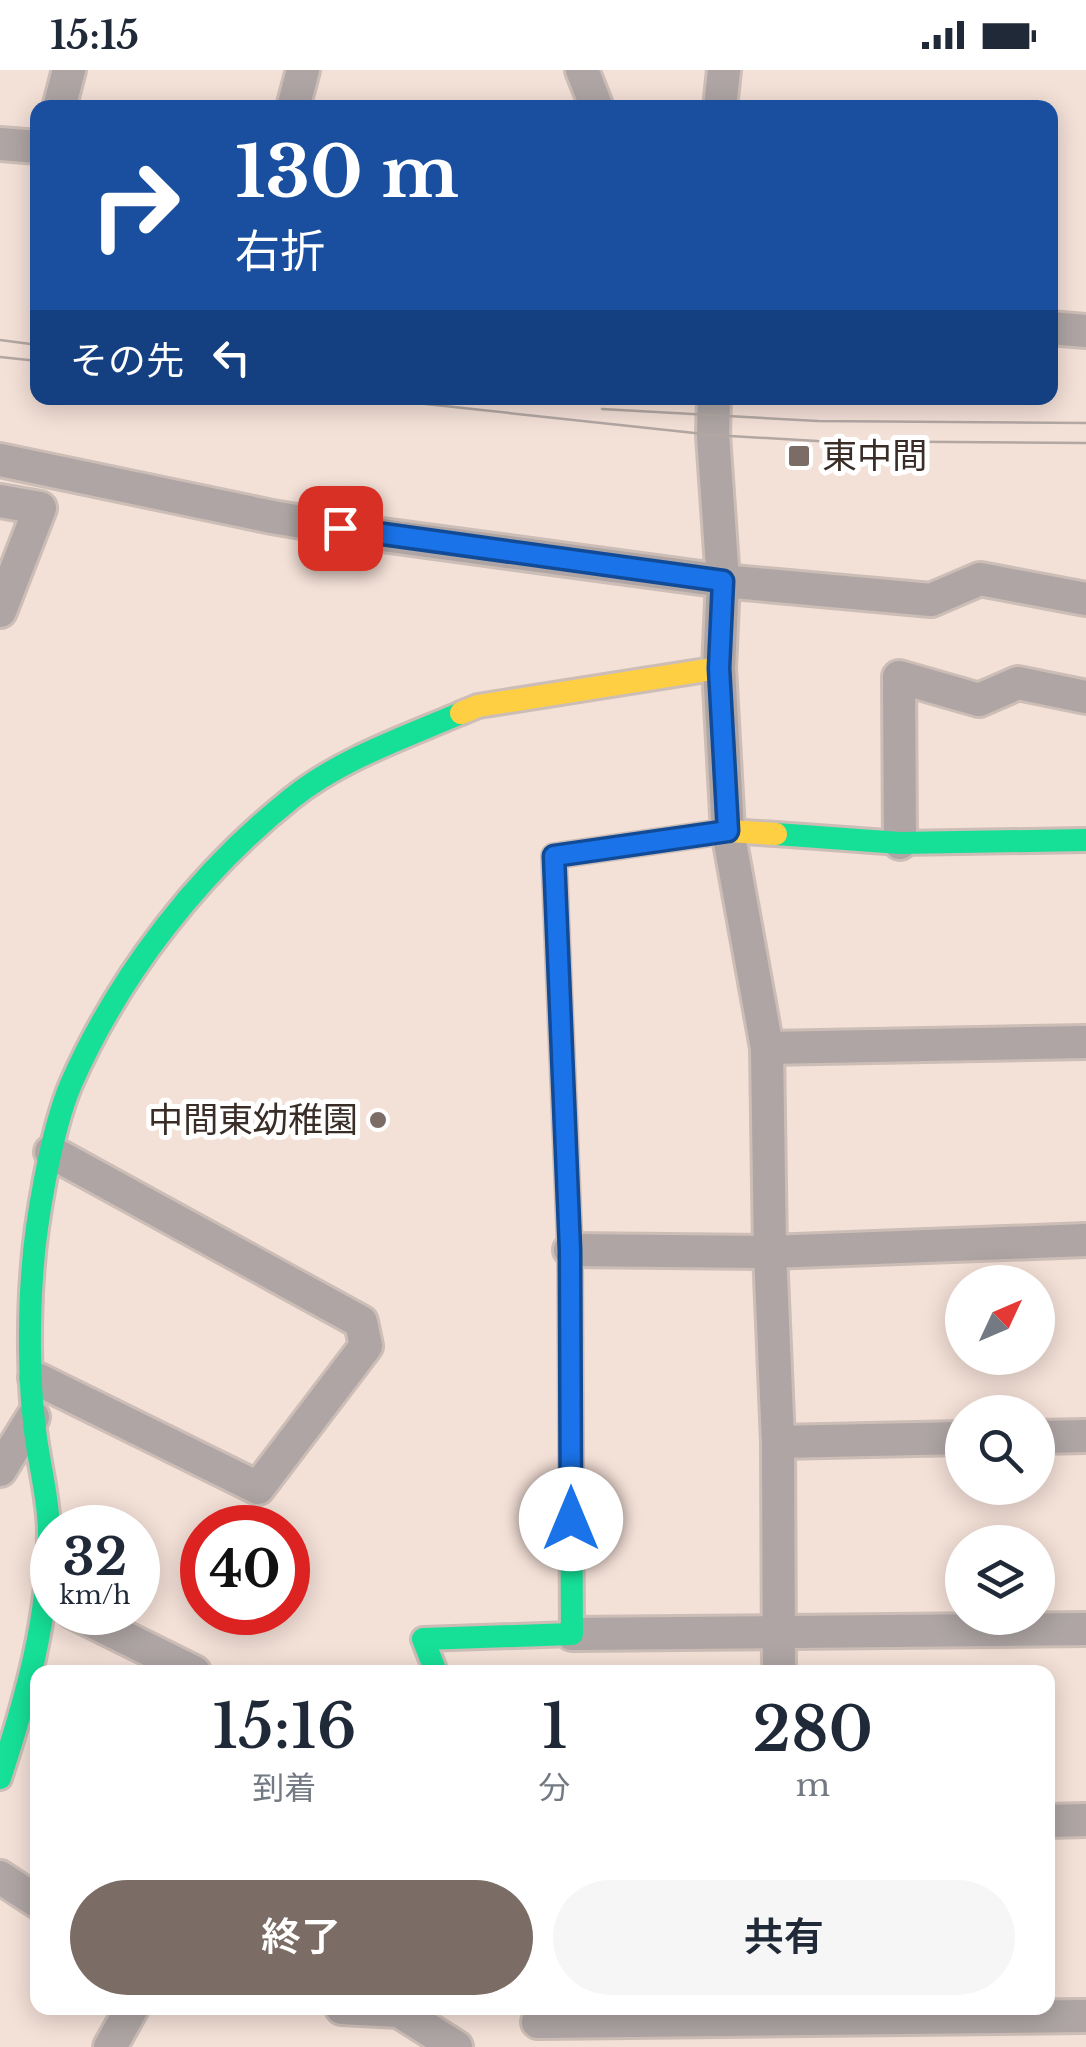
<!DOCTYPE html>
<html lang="ja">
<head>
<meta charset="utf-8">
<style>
  body { margin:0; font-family:"Libre Baskerville","Noto Sans JP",serif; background:#f6f6f7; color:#1f2937; height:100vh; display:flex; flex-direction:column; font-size:38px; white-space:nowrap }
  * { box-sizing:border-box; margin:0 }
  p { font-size:32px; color:#747a83 }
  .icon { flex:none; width:55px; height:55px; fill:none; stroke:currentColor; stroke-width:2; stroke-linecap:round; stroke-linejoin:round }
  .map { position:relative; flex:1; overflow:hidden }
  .panel { position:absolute; left:30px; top:1595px; width:1025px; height:350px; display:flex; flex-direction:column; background:#fff; border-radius:20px; box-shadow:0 5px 25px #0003 }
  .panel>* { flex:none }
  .hud { position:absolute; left:30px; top:30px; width:1028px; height:305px; border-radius:20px; box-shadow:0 5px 25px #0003; background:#1a4fa0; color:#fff; overflow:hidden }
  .needle { width:65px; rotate:46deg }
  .tools { position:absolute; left:945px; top:1195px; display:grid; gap:20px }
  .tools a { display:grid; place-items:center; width:110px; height:110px; border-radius:50%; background:#fff; box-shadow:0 5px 25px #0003; font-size:50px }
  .speed { position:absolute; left:30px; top:1435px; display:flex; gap:20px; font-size:50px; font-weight:700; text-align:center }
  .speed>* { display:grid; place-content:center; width:130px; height:130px; border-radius:50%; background:#fff; box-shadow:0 5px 25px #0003; line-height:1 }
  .speed small { font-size:25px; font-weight:400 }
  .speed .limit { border:15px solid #d22; background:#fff; color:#111 }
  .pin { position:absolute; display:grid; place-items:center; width:85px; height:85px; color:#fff; margin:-42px; border-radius:20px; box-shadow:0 5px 15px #0006 }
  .me { position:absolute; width:110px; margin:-55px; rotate:0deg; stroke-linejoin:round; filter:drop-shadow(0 0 8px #0008) }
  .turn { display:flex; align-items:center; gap:35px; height:210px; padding:0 40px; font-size:45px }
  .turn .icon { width:130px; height:130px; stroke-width:2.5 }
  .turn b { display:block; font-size:70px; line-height:85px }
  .then { display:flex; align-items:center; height:95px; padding:0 40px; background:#0003; gap:20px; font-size:38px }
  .eta { display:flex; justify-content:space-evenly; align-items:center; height:170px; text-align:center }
  .eta b { font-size:60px; font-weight:600; line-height:70px }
  .primary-button { display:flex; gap:20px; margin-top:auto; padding:20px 40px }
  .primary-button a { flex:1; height:115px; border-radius:60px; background:#7b6c65; color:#fff; font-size:40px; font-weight:600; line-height:115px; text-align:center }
  .primary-button a+a { background:#f6f6f7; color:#1f2937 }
  .status { display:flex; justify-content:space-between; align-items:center; height:70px; padding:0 50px; background:#fff; direction:ltr }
  .status svg { height:28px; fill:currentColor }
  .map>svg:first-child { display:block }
</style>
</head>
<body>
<div class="status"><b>15:15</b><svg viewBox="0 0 49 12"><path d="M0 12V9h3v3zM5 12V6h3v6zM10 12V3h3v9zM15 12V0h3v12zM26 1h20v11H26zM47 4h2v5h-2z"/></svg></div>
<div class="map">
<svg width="1086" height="1977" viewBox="0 0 1086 1977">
  <rect width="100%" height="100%" fill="#f3e0d7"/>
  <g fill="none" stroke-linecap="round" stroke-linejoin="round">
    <g stroke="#ccbdb6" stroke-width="38">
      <g id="street">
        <polyline points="582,0 597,38"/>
        <polyline points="59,38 69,0"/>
        <polyline points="293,38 303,0"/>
        <polyline points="720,38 724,0"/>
        <polyline points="0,74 38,77"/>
        <polyline points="1050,258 1086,261"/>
        <polyline points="714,328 713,365 723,511 719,598 728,761 767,978 770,1182 778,1372 779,1602"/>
        <polyline points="0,390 272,447 375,464 723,511 931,530 980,509 1086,529"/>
        <polyline points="0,431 40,438 0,541"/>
        <polyline points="900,773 899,607 979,630 1018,613 1086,627"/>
        <polyline points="767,978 1086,972"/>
        <polyline points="570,1180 770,1182 1086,1170"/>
        <polyline points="35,1308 258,1418 366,1276 361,1252 51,1082"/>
        <polyline points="1038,1367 1086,1366"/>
        <polyline points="778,1372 962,1368"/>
        <polyline points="0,1400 33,1347"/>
        <polyline points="73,1542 194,1602"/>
        <polyline points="572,1564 1086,1559"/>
        <polyline points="1048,1751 1086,1750"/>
        <polyline points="0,1807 38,1832"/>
        <polyline points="342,1938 399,1941 456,1977"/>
        <polyline points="538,1952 1086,1946"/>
        <polyline points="110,1977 132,1938"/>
      </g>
    </g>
    <g stroke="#ccbdb6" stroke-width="28">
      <g id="fast">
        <polyline points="776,764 900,773 1086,770"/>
        <polyline points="436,1602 423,1569 572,1564 570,1180 557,863"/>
        <path d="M 0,1708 C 26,1629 49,1547 49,1463 C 49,1426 37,1388 34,1351 C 29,1309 29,1249 32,1207 C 35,1155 51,1061 71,1014 C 119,905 199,802 292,728 C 341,689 403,668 461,643"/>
      </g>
    </g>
    <g stroke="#ccbdb6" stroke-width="28">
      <g id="slow">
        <polyline points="461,643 478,636 719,598"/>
        <polyline points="557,863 554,786 728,761 776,764"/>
      </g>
    </g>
    <use href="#street" stroke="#aea5a4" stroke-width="32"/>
    <use href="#fast" stroke="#16e098" stroke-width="22"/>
    <use href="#slow" stroke="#ffcf43" stroke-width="22"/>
    <g stroke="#b2a7a3" stroke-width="2.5">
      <polyline points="0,270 38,275"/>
      <polyline points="0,287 38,291"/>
      <polyline points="370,328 713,365 817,371 1086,373"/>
      <polyline points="602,339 818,351 1086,353"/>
    </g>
  </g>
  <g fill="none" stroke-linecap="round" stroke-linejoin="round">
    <g stroke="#114b97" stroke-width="25">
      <polyline id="route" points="340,458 723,511 719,598 728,761 554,786 570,1180 571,1449"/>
    </g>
    <use href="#route" stroke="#1a73e8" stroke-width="18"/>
  </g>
  <g fill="#7b6c65" stroke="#fff" stroke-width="4">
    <rect x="787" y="374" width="24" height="24" rx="5"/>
    <circle cx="378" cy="1050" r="10"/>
  </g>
  <g text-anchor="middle" stroke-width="10" stroke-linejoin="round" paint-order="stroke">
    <g font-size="35" fill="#3a2d27" stroke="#fff" text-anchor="start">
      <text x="822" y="398">東中間</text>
      <text x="358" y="1062" text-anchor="end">中間東幼稚園</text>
    </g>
  </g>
</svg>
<div class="tools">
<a><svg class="needle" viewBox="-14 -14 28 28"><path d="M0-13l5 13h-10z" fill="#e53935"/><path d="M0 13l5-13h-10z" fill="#747a83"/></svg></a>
<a><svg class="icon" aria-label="search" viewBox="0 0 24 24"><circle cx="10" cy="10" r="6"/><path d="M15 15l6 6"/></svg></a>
<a><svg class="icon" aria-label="layers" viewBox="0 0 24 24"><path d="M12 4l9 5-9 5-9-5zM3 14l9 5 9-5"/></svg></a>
</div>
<div class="speed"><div>32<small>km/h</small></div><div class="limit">40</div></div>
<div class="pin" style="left:340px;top:458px;background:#d93025"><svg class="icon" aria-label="arrive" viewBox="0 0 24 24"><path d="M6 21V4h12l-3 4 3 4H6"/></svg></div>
<svg class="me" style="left:571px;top:1449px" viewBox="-20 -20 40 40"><circle r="19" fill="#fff"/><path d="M0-13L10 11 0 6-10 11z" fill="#1a73e8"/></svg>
<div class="hud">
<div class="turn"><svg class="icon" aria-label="right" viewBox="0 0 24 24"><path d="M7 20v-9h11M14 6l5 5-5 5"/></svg><div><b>130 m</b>右折</div></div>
<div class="then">その先<svg class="icon" aria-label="left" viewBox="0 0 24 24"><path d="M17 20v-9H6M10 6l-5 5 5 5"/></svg></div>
</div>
<section class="panel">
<div class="eta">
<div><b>15:16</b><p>到着</p></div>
<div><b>1</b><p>分</p></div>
<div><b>280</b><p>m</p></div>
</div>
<div class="primary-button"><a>終了</a><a>共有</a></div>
</section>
</div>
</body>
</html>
